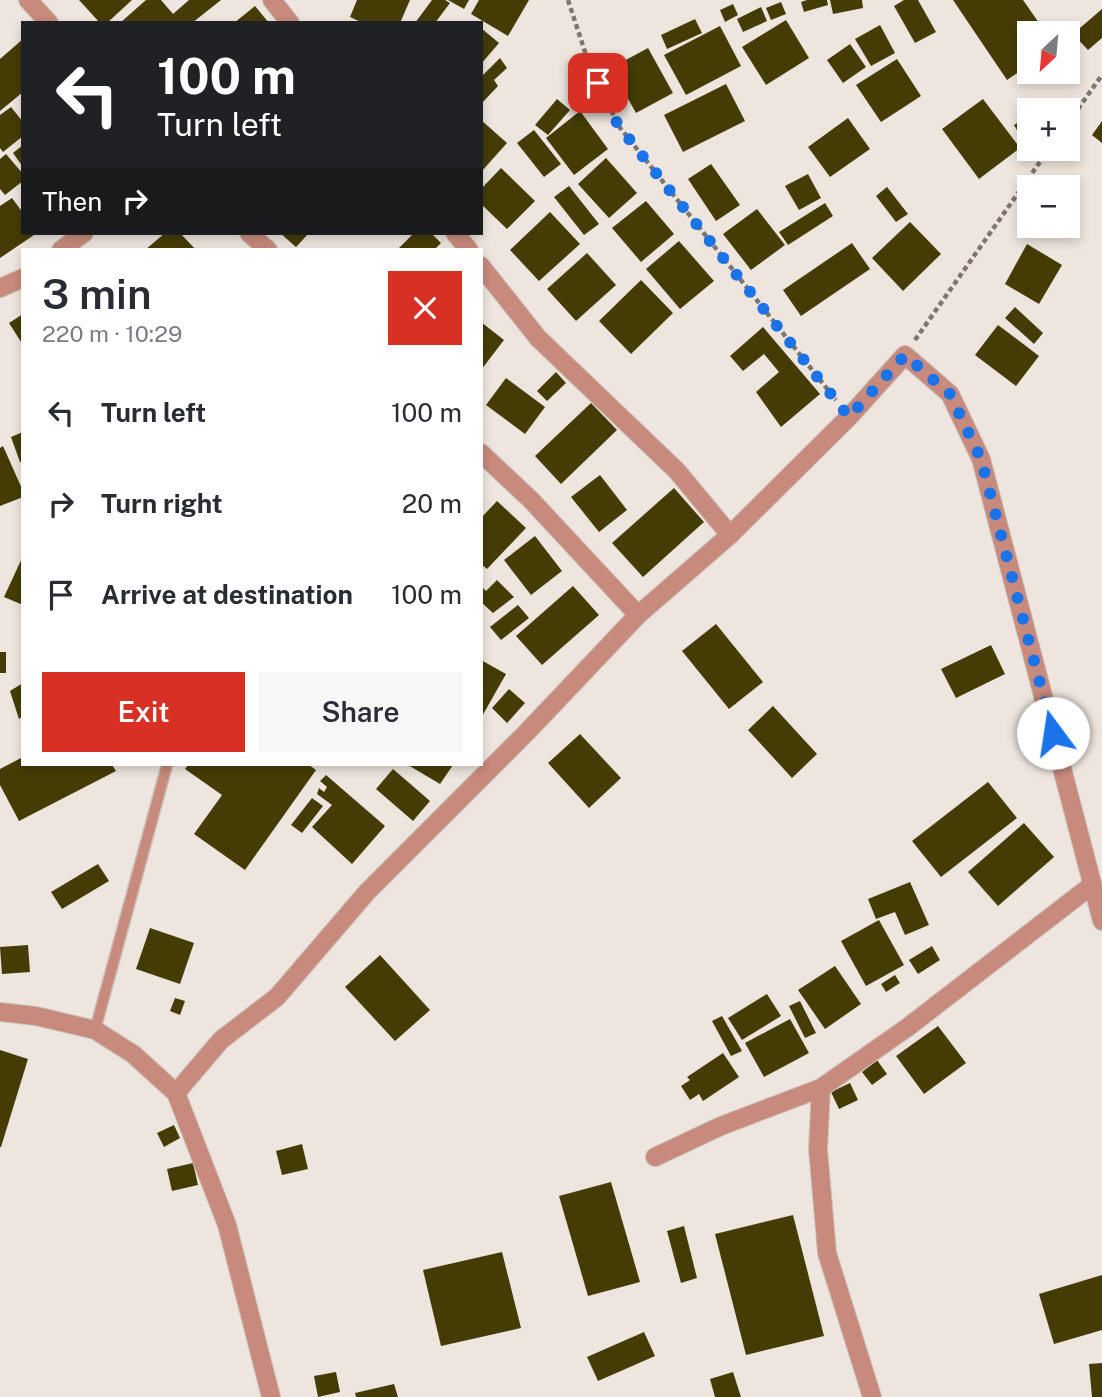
<!DOCTYPE html>
<html lang="en">
<head>
<meta charset="utf-8">
<style>
  body { margin:0; font-family:"Public Sans",sans-serif; background:#f7f7f7; color:#2b2b33; height:100vh; display:flex; flex-direction:column; font-size:26px; white-space:nowrap }
  * { box-sizing:border-box; margin:0 }
  p { font-size:23px; color:#7c7c81 }
  .icon { flex:none; width:38px; height:38px; fill:none; stroke:currentColor; stroke-width:2; stroke-linecap:round; stroke-linejoin:round }
  .map { position:relative; flex:1; overflow:hidden }
  .side { position:absolute; left:21px; top:248px; width:462px; height:518px; display:flex; flex-direction:column; background:#fff; border-radius:0px; box-shadow:0 4px 10px #0003 }
  .side>* { flex:none }
  .guide { position:absolute; left:21px; top:21px; width:462px; height:214px; border-radius:0px; box-shadow:0 4px 10px #0003; background:#202124; color:#fff; overflow:hidden }
  .needle { width:46px; rotate:206deg }
  .fabs { position:absolute; left:1017px; top:21px; display:grid; gap:14px }
  .fabs a { display:grid; place-items:center; width:63px; height:63px; border-radius:0px; background:#fff; box-shadow:0 4px 10px #0003; font-size:35px }
  .pin { position:absolute; display:grid; place-items:center; width:60px; height:60px; color:#fff; margin:-30px; border-radius:14px; box-shadow:0 4px 10px #0006 }
  .me { position:absolute; width:77px; margin:-38px; rotate:346deg; stroke-linejoin:round; filter:drop-shadow(0 0 5px #0008) }
  .turn { display:flex; align-items:center; gap:24px; height:147px; padding:0 21px; font-size:32px }
  .turn .icon { width:91px; height:91px; stroke-width:2.5 }
  .turn b { display:block; font-size:49px; line-height:60px }
  .then { display:flex; align-items:center; height:66px; padding:0 21px; background:#0003; gap:14px; font-size:26px }
  .round { display:grid; place-items:center; flex:none; width:74px; height:74px; border-radius:0px; background:#f7f7f7 }
  .headline { display:flex; align-items:center; justify-content:space-between; height:119px; padding:0 21px }
  h1 { font-size:42px; font-weight:600; line-height:52px }
  .button { display:flex; gap:14px; margin-top:auto; padding:14px 21px }
  .button a { flex:1; height:80px; border-radius:0px; background:#d93025; color:#fff; font-size:28px; font-weight:600; line-height:80px; text-align:center }
  .button a+a { background:#f7f7f7; color:#2b2b33 }
  ul { padding:0; list-style:none }
  li { display:flex; align-items:center; gap:21px; height:91px; padding:0 21px }
  li div { flex:1 }
  li b { display:block; font-size:26px }
  li em { font-style:normal }
  .map>svg:first-child { display:block }
</style>
</head>
<body>
<div class="map">
<svg width="1102" height="1397" viewBox="0 0 1102 1397">
  <rect width="100%" height="100%" fill="#eee6de"/>
  <g fill="#453c05">
    <polygon points="79,0 132,0 107,23 100,23"/>
    <polygon points="146,0 161,0 173,14 189,0 221,0 192,23 120,23"/>
    <polygon points="357,0 410,0 400,23 363,23 350,17"/>
    <polygon points="432,0 445,0 450,3 435,23 415,23"/>
    <polygon points="448,0 469,0 464,9"/>
    <polygon points="479,0 529,0 508,36 471,14"/>
    <polygon points="807,0 827,0 828,5 804,12 801,2"/>
    <polygon points="830,0 862,0 863,8 833,14"/>
    <polygon points="904,0 918,0 936,32 915,43 894,6"/>
    <polygon points="953,0 1023,0 1046,33 1029,33 1029,65 1007,80"/>
    <polygon points="781,2 786,14 771,20 766,8"/>
    <polygon points="733,4 738,15 725,22 720,10"/>
    <polygon points="255,6 269,23 234,23"/>
    <polygon points="761,7 767,21 743,32 737,19"/>
    <polygon points="1102,9 1102,38 1088,50 1073,34"/>
    <polygon points="695,19 702,33 667,49 661,35"/>
    <polygon points="786,20 809,58 766,85 742,47"/>
    <polygon points="880,25 895,53 871,66 855,39"/>
    <polygon points="720,26 741,66 686,95 664,55"/>
    <polygon points="481,28 499,43 481,64"/>
    <polygon points="23,39 23,92 0,111 0,59"/>
    <polygon points="850,44 866,67 843,83 827,60"/>
    <polygon points="648,48 673,93 636,113 611,68"/>
    <polygon points="500,58 507,68 494,80 498,86 481,104 481,77"/>
    <polygon points="897,59 921,96 881,122 856,85"/>
    <polygon points="726,84 745,121 683,152 664,115"/>
    <polygon points="557,99 570,110 548,135 535,125"/>
    <polygon points="983,99 1020,148 979,179 942,129"/>
    <polygon points="11,107 23,122 23,136 3,152 0,148 0,115"/>
    <polygon points="580,111 608,149 574,175 546,138"/>
    <polygon points="848,118 870,149 830,177 808,147"/>
    <polygon points="481,120 507,143 481,172"/>
    <polygon points="1022,120 1029,131 1029,139 1024,142 1014,125"/>
    <polygon points="1102,121 1102,143 1092,135"/>
    <polygon points="534,130 561,164 544,177 517,143"/>
    <polygon points="23,145 23,167 13,153"/>
    <polygon points="6,154 23,174 23,181 5,195 0,189 0,159"/>
    <polygon points="606,158 637,193 609,218 578,184"/>
    <polygon points="711,164 740,205 716,221 688,179"/>
    <polygon points="501,168 535,201 507,229 481,204 481,189"/>
    <polygon points="808,174 821,198 799,210 785,186"/>
    <polygon points="569,186 599,224 584,235 554,197"/>
    <polygon points="887,187 908,214 896,222 876,196"/>
    <polygon points="12,198 23,213 23,233 37,233 0,258 0,206"/>
    <polygon points="646,201 674,234 641,262 612,228"/>
    <polygon points="825,203 833,216 788,245 779,232"/>
    <polygon points="757,209 785,245 751,270 723,234"/>
    <polygon points="550,212 580,244 539,281 510,250"/>
    <polygon points="910,222 941,254 903,291 872,258"/>
    <polygon points="165,233 180,233 196,250 145,250"/>
    <polygon points="280,233 309,233 296,247"/>
    <polygon points="414,233 431,233 441,243 434,250 397,250"/>
    <polygon points="679,241 714,281 680,309 646,269"/>
    <polygon points="852,243 870,269 801,316 783,290"/>
    <polygon points="1027,244 1062,265 1039,304 1005,284"/>
    <polygon points="587,253 616,285 576,321 547,289"/>
    <polygon points="641,280 673,313 631,354 599,321"/>
    <polygon points="1015,307 1043,333 1034,344 1005,318"/>
    <polygon points="23,314 23,345 9,323"/>
    <polygon points="481,322 504,340 481,370"/>
    <polygon points="998,325 1039,356 1016,386 975,355"/>
    <polygon points="763,327 820,394 781,427 756,392 779,372 764,354 743,371 730,356"/>
    <polygon points="556,372 566,383 547,401 537,391"/>
    <polygon points="506,378 545,407 525,434 486,405"/>
    <polygon points="591,403 617,430 561,484 535,456"/>
    <polygon points="23,432 23,462 20,462 11,437"/>
    <polygon points="3,446 23,491 23,497 0,506 0,448"/>
    <polygon points="600,475 627,510 599,532 571,497"/>
    <polygon points="674,488 704,522 643,577 612,543"/>
    <polygon points="497,501 526,528 487,569 481,564 481,518"/>
    <polygon points="535,536 562,571 531,595 504,560"/>
    <polygon points="23,556 23,605 4,597"/>
    <polygon points="497,580 514,597 493,613 481,602 481,586 486,591"/>
    <polygon points="573,586 599,615 542,665 516,636"/>
    <polygon points="518,605 529,618 501,640 490,627"/>
    <polygon points="716,624 763,682 729,709 682,651"/>
    <polygon points="991,645 1005,674 956,698 941,669"/>
    <rect x="0" y="652" width="6" height="21"/>
    <polygon points="481,660 506,674 481,718"/>
    <polygon points="23,683 23,716 19,719 10,691"/>
    <polygon points="509,689 525,703 507,723 492,708"/>
    <polygon points="773,706 817,754 792,778 748,730"/>
    <polygon points="580,734 621,778 589,808 548,763"/>
    <polygon points="23,757 23,765 112,765 116,771 19,821 0,785 0,769"/>
    <polygon points="188,765 309,765 316,770 245,870 194,834 222,795 185,769"/>
    <polygon points="408,765 453,765 440,784"/>
    <polygon points="393,769 430,801 413,821 376,789"/>
    <polygon points="326,775 385,826 352,864 312,827 332,805 317,794 319,788 324,792 327,787 320,781"/>
    <polygon points="988,782 1017,818 941,877 912,841"/>
    <polygon points="312,798 323,806 302,833 291,825"/>
    <polygon points="1024,823 1054,857 998,906 968,872"/>
    <polygon points="98,864 109,881 62,909 51,892"/>
    <polygon points="910,882 929,925 905,935 895,912 876,919 868,899"/>
    <polygon points="879,920 904,965 866,986 841,941"/>
    <polygon points="150,928 194,943 180,984 136,969"/>
    <polygon points="28,945 30,972 2,974 0,947"/>
    <polygon points="932,946 940,960 918,974 909,960"/>
    <polygon points="380,955 430,1010 395,1041 345,987"/>
    <polygon points="835,966 861,1004 825,1029 798,990"/>
    <polygon points="895,975 900,983 886,992 881,984"/>
    <polygon points="767,994 781,1016 742,1040 728,1018"/>
    <polygon points="175,998 185,1001 180,1015 170,1011"/>
    <polygon points="800,1001 816,1033 805,1038 789,1006"/>
    <polygon points="722,1016 742,1051 731,1056 712,1021"/>
    <polygon points="790,1019 809,1053 764,1077 745,1043"/>
    <polygon points="938,1026 966,1063 924,1094 896,1056"/>
    <polygon points="0,1050 28,1059 1,1147 0,1147"/>
    <polygon points="723,1053 739,1077 703,1101 699,1094 690,1100 681,1086 690,1080 687,1077"/>
    <polygon points="877,1060 887,1074 872,1085 862,1072"/>
    <polygon points="850,1083 858,1100 839,1109 831,1092"/>
    <polygon points="174,1125 180,1138 164,1147 157,1133"/>
    <polygon points="302,1144 308,1169 282,1175 276,1151"/>
    <polygon points="193,1163 198,1185 172,1191 167,1169"/>
    <polygon points="611,1182 640,1282 588,1296 559,1196"/>
    <polygon points="793,1215 824,1336 746,1355 715,1234"/>
    <polygon points="684,1226 697,1278 681,1283 667,1231"/>
    <polygon points="502,1252 521,1328 441,1346 423,1270"/>
    <polygon points="1102,1275 1102,1330 1054,1344 1039,1294"/>
    <polygon points="644,1332 655,1356 598,1381 587,1357"/>
    <polygon points="1102,1363 1102,1397 1092,1397 1089,1364"/>
    <polygon points="336,1372 340,1392 318,1397 314,1376"/>
    <polygon points="733,1372 741,1397 715,1397 710,1379"/>
    <polygon points="394,1384 398,1397 356,1397 355,1393"/>
  </g>
  <g fill="none" stroke-linecap="round" stroke-linejoin="round">
    <g stroke="#c8c1ba" stroke-width="13">
      <polyline id="service" points="95,1030 167,765"/>
    </g>
    <g stroke="#c8c1ba" stroke-width="20">
      <g id="minor">
        <polyline points="28,0 49,23"/>
        <polyline points="272,0 290,23"/>
        <polyline points="249,233 268,250"/>
        <polyline points="455,233 469,250"/>
        <polyline points="61,250 84,233"/>
        <polyline points="481,266 538,338 677,471 730,535"/>
        <polyline points="0,288 23,278"/>
        <polyline points="481,453 531,500 638,615"/>
        <polyline points="0,1012 36,1016 95,1030 133,1054 176,1093 227,1225 271,1397"/>
        <polyline points="821,1088 818,1149 827,1253 872,1397"/>
        <polyline points="176,1093 221,1040 277,997 367,892 526,733 638,615 730,535 849,417 905,355 950,394 981,459 1102,921"/>
        <polyline points="655,1157 721,1126 821,1088 908,1027 1092,885"/>
      </g>
    </g>
    <g stroke="#7b7671" stroke-width="4.5" stroke-dasharray="5 3.5" stroke-linecap="butt">
      <polyline points="568,0 588,61 618,125 836,400"/>
      <polyline points="1068,123 1102,75"/>
      <polyline points="915,340 1049,149"/>
    </g>
    <use href="#service" stroke="#c88a7c" stroke-width="10"/>
    <use href="#minor" stroke="#c88a7c" stroke-width="18"/>
  </g>
  <g fill="none" stroke-linecap="round" stroke-linejoin="round">
    <polyline stroke="#1a73e8" stroke-width="12" stroke-dasharray="0 21.6" points="598,83 618,125 849,417 905,355 950,394 981,459 1053,733"/>
  </g>
</svg>
<div class="fabs">
<a><svg class="needle" viewBox="-14 -14 28 28"><path d="M0-13l5 13h-10z" fill="#e53935"/><path d="M0 13l5-13h-10z" fill="#7c7c81"/></svg></a>
<a>+</a>
<a>−</a>
</div>
<div class="pin" style="left:598px;top:83px;background:#d93025"><svg class="icon" aria-label="arrive" viewBox="0 0 24 24"><path d="M6 21V4h12l-3 4 3 4H6"/></svg></div>
<svg class="me" style="left:1053px;top:733px" viewBox="-20 -20 40 40"><circle r="19" fill="#fff"/><path d="M0-13L10 11 0 6-10 11z" fill="#1a73e8"/></svg>
<div class="guide">
<div class="turn"><svg class="icon" aria-label="left" viewBox="0 0 24 24"><path d="M17 20v-9H6M10 6l-5 5 5 5"/></svg><div><b>100 m</b>Turn left</div></div>
<div class="then">Then<svg class="icon" aria-label="right" viewBox="0 0 24 24"><path d="M7 20v-9h11M14 6l5 5-5 5"/></svg></div>
</div>
<section class="side">
<div class="headline"><div><h1>3 min</h1><p>220 m · 10:29</p></div><a class="round" style="background:#d93025;color:#fff"><svg class="icon" aria-label="close" viewBox="0 0 24 24"><path d="M6 6l12 12M18 6L6 18"/></svg></a></div>
<ul>
<li><svg class="icon" aria-label="left" viewBox="0 0 24 24"><path d="M17 20v-9H6M10 6l-5 5 5 5"/></svg><div><b>Turn left</b></div><em>100 m</em></li>
<li><svg class="icon" aria-label="right" viewBox="0 0 24 24"><path d="M7 20v-9h11M14 6l5 5-5 5"/></svg><div><b>Turn right</b></div><em>20 m</em></li>
<li><svg class="icon" aria-label="arrive" viewBox="0 0 24 24"><path d="M6 21V4h12l-3 4 3 4H6"/></svg><div><b>Arrive at destination</b></div><em>100 m</em></li>
</ul>
<div class="button"><a>Exit</a><a>Share</a></div>
</section>
</div>
</body>
</html>
